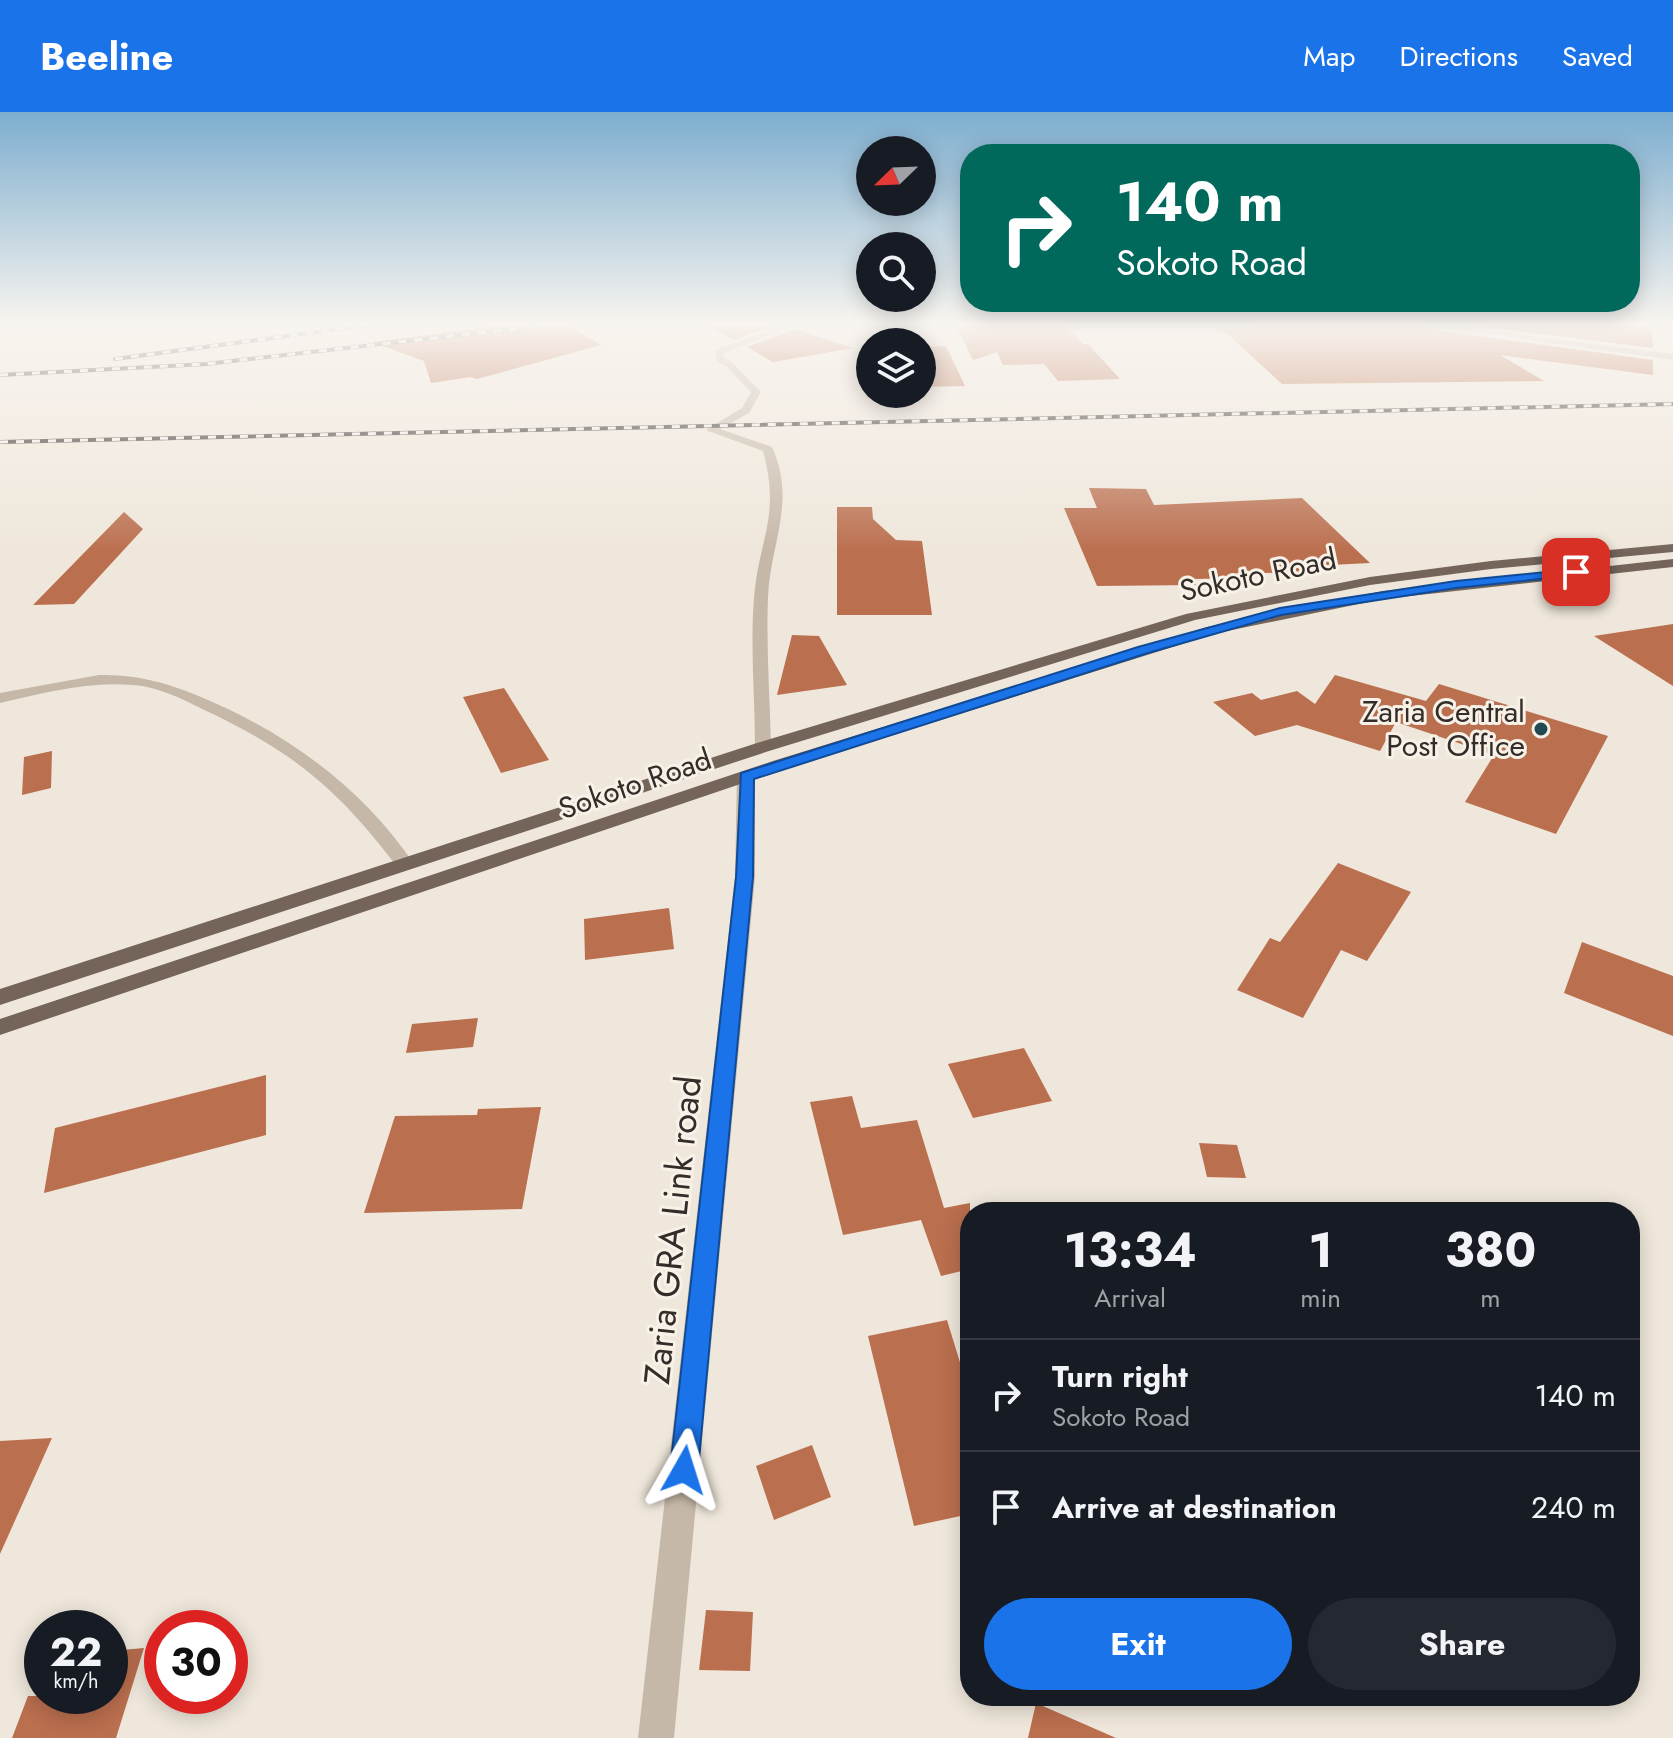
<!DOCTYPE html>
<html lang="en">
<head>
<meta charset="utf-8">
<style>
  body { margin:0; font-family:Jost,sans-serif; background:#242831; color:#f1f3f6; height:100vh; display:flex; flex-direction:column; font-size:30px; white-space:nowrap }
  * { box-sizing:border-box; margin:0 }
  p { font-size:26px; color:#9ea1a6 }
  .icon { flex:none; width:44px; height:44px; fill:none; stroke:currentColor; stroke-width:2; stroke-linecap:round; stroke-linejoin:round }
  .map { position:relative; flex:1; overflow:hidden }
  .details { position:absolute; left:960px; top:1090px; width:680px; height:504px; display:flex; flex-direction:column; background:#171b24; border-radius:32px; box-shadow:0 4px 20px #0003 }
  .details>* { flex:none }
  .hud { position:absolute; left:960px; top:32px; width:680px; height:168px; border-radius:32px; box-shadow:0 4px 20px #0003; background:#00695c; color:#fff; overflow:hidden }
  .needle { width:52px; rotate:247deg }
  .fabs { position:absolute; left:856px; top:24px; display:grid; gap:16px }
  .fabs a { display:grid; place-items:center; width:80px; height:80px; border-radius:50%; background:#171b24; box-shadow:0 4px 20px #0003; font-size:40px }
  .speed { position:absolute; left:24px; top:1498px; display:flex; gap:16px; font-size:40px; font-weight:700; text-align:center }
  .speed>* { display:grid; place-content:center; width:104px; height:104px; border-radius:50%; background:#171b24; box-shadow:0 4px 20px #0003; line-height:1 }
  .speed small { font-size:20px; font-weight:400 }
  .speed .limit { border:12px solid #d22; background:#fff; color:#111 }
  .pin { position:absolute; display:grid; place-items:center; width:68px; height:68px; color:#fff; margin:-34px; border-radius:16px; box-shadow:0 4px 12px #0006 }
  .me { position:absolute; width:88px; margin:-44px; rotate:6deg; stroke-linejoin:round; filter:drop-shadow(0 0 6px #0008) }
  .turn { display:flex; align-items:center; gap:28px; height:168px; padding:0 24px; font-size:36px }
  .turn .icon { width:104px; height:104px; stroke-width:2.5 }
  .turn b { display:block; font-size:56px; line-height:68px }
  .eta { display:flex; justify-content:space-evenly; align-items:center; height:136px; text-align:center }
  .eta b { font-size:48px; font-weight:700; line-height:56px }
  .primary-button { display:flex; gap:16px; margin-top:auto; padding:16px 24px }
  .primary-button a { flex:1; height:92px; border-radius:48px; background:#1a73e8; color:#fff; font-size:32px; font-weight:700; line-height:92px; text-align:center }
  .primary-button a+a { background:#242831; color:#f1f3f6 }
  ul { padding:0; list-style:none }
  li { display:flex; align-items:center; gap:24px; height:112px; padding:0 24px; border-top:2px solid #363941 }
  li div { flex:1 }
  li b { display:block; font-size:30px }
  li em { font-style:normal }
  header { display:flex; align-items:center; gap:48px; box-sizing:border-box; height:112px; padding:0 40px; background:#1a73e8; color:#fff }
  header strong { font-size:38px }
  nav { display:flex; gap:44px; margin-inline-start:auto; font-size:28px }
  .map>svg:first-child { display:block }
</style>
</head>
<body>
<header>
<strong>Beeline</strong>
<nav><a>Map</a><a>Directions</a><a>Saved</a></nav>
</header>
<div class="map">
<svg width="1673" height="1626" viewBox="0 0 1673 1626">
  <rect width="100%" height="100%" fill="#efe7db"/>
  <g fill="#ba6f4e">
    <polygon points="505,213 566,213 601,233 477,267 470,265 431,271 424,249 372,230"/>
    <polygon points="706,213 776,213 734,228"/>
    <polygon points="956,213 1065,213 1083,232 1088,232 1120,267 1058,269 1044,252 1003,253 997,240 973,248"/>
    <polygon points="1251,213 1419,213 1422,216 1653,248 1653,263 1500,243 1544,269 1282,272 1222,217 1256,217"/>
    <polygon points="1470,213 1636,213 1652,215 1653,236"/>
    <polygon points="795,217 853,236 773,250 747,235"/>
    <polygon points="946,234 965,274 922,275 922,235"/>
    <polygon points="1089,376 1146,377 1154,393 1302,386 1370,451 1310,454 1315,459 1246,462 1249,466 1192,467 1196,473 1097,474 1064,396 1097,396"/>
    <polygon points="837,395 872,395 873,407 896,428 922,429 932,503 837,503"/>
    <polygon points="124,400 143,417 74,492 33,493"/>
    <polygon points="1673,512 1673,574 1594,524"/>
    <polygon points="792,523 819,524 847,573 777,583"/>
    <polygon points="1335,563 1426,589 1439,572 1608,624 1556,722 1465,690 1494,643 1396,610 1380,639 1297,613 1255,624 1213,590 1252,581 1261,588 1297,579 1315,592"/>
    <polygon points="504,576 549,648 501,661 463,585"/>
    <polygon points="52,639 51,676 22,683 24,645"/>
    <polygon points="1338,751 1411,780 1367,849 1341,838 1303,906 1237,878 1270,826 1280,830"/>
    <polygon points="669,796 674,837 585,848 584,807"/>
    <polygon points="1582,830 1673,864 1673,924 1564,881"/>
    <polygon points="478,906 473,935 406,941 412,912"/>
    <polygon points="1024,936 1052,989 973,1006 948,952"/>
    <polygon points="266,963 266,1023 44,1081 55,1016"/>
    <polygon points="852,984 861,1016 917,1008 944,1096 970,1091 970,1157 941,1164 921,1108 843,1123 810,990"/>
    <polygon points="541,995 522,1097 364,1101 395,1004 477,1003 478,997"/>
    <polygon points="1199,1031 1237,1033 1246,1066 1207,1065"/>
    <polygon points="947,1208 970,1283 970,1402 914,1414 868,1224"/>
    <polygon points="52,1326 0,1442 0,1329"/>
    <polygon points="812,1333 831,1385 774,1408 756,1354"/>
    <polygon points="706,1498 753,1500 750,1559 699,1558"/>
    <polygon points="144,1536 116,1626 12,1626 28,1584 110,1584 110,1539"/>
    <polygon points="1036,1591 1116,1626 1028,1626"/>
  </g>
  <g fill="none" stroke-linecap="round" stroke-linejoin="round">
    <g fill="#c6b8a8" fill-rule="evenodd">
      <path d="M 785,213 L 797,213 L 723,241 L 724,246 L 732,250 L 761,280 L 749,301 L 720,317 L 772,335 C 797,390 770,431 768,486 C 766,535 770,586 771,635 L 763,640 L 755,635 C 755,586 750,535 754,486 C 759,425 781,405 763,339 L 706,318 L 742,296 L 751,280 L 726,254 L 717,250 L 715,238 Z"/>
      <path d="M 99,563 C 148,562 185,577 228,597 C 303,633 367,683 414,752 L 412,756 L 398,756 C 340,680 299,644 213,602 C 187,590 162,575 133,573 C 88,569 43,581 0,591 L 0,581 Z"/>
      <polygon points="746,659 755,664 755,765 674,1626 638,1626 735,765 737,664"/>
    </g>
    <polygon fill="#c6b8a8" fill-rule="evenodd" points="1422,213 1446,213 1673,242 1673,248"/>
    <g fill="#74645a" fill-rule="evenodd">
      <polygon points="1673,432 1673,440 1491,457 1370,473 1195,508 769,639 0,893 0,877 757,631 1186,502 1370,465 1491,449"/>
      <polygon points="1673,447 1673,455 1383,487 1217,521 785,657 0,923 0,907 773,649 1207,515 1383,479"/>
    </g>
    <g stroke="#332c28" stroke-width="4">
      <g id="rail">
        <polyline points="115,247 369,213"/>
        <polyline points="0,263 206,252 548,213"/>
        <polyline points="0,330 1673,292"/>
      </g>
    </g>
    <use href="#rail" stroke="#f7f1e7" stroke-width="3" stroke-dasharray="8" stroke-linecap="butt"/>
  </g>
  <linearGradient id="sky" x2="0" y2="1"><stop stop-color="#7daecf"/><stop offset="0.48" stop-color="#f8f4ef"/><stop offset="1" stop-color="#f8f4ef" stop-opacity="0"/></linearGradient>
  <rect width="1673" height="441" fill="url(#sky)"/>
  <polygon fill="#1a73e8" stroke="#114b97" stroke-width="2" points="1576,457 1582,460 1580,463 1456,476 1281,503 1148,541 754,667 753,765 698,1358 694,1368 684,1372 674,1368 670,1358 736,765 741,661 1138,535 1280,496 1456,469"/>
  <circle fill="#214b51" stroke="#f7f1e7" stroke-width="3" cx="1541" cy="617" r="8"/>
  <g text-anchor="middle" stroke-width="6" stroke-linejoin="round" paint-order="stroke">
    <g font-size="30" fill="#332c28" stroke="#f7f1e7">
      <text transform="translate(1258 463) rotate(-12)" y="10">Sokoto Road</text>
      <text transform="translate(635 672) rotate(-19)" y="10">Sokoto Road</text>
    </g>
    <g font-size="30" fill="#332c28" stroke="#f7f1e7" text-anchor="end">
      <text x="1525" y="610">Zaria Central<tspan x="1525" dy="34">Post Office</tspan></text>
    </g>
    <g font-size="36" fill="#332c28" stroke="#f7f1e7">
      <text transform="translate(672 1118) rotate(-84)" y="13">Zaria GRA Link road</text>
    </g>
  </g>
</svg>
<div class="fabs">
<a><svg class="needle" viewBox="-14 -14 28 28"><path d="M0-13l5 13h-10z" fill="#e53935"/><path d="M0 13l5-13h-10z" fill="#9ea1a6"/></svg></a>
<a><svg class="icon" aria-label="search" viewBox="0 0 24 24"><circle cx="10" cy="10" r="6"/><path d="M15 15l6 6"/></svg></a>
<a><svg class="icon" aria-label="layers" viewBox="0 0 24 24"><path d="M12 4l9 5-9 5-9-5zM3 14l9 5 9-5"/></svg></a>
</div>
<div class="speed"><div>22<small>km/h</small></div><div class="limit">30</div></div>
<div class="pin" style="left:1576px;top:460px;background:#d93025"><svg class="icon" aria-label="arrive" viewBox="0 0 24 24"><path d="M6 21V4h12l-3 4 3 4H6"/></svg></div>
<svg class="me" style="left:684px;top:1358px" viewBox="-20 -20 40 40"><path d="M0-17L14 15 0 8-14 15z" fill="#1a73e8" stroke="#fff" stroke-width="4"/></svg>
<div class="hud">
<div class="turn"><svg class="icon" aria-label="right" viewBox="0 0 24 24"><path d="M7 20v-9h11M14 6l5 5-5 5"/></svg><div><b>140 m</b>Sokoto Road</div></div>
</div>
<section class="details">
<div class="eta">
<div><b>13:34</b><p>Arrival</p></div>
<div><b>1</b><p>min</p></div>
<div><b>380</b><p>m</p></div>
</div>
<ul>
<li><svg class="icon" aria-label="right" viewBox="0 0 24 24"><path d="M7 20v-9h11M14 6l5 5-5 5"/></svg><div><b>Turn right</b><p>Sokoto Road</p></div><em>140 m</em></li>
<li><svg class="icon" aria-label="arrive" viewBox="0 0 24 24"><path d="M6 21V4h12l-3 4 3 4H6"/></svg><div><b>Arrive at destination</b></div><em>240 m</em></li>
</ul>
<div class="primary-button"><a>Exit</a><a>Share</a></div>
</section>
</div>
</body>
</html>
